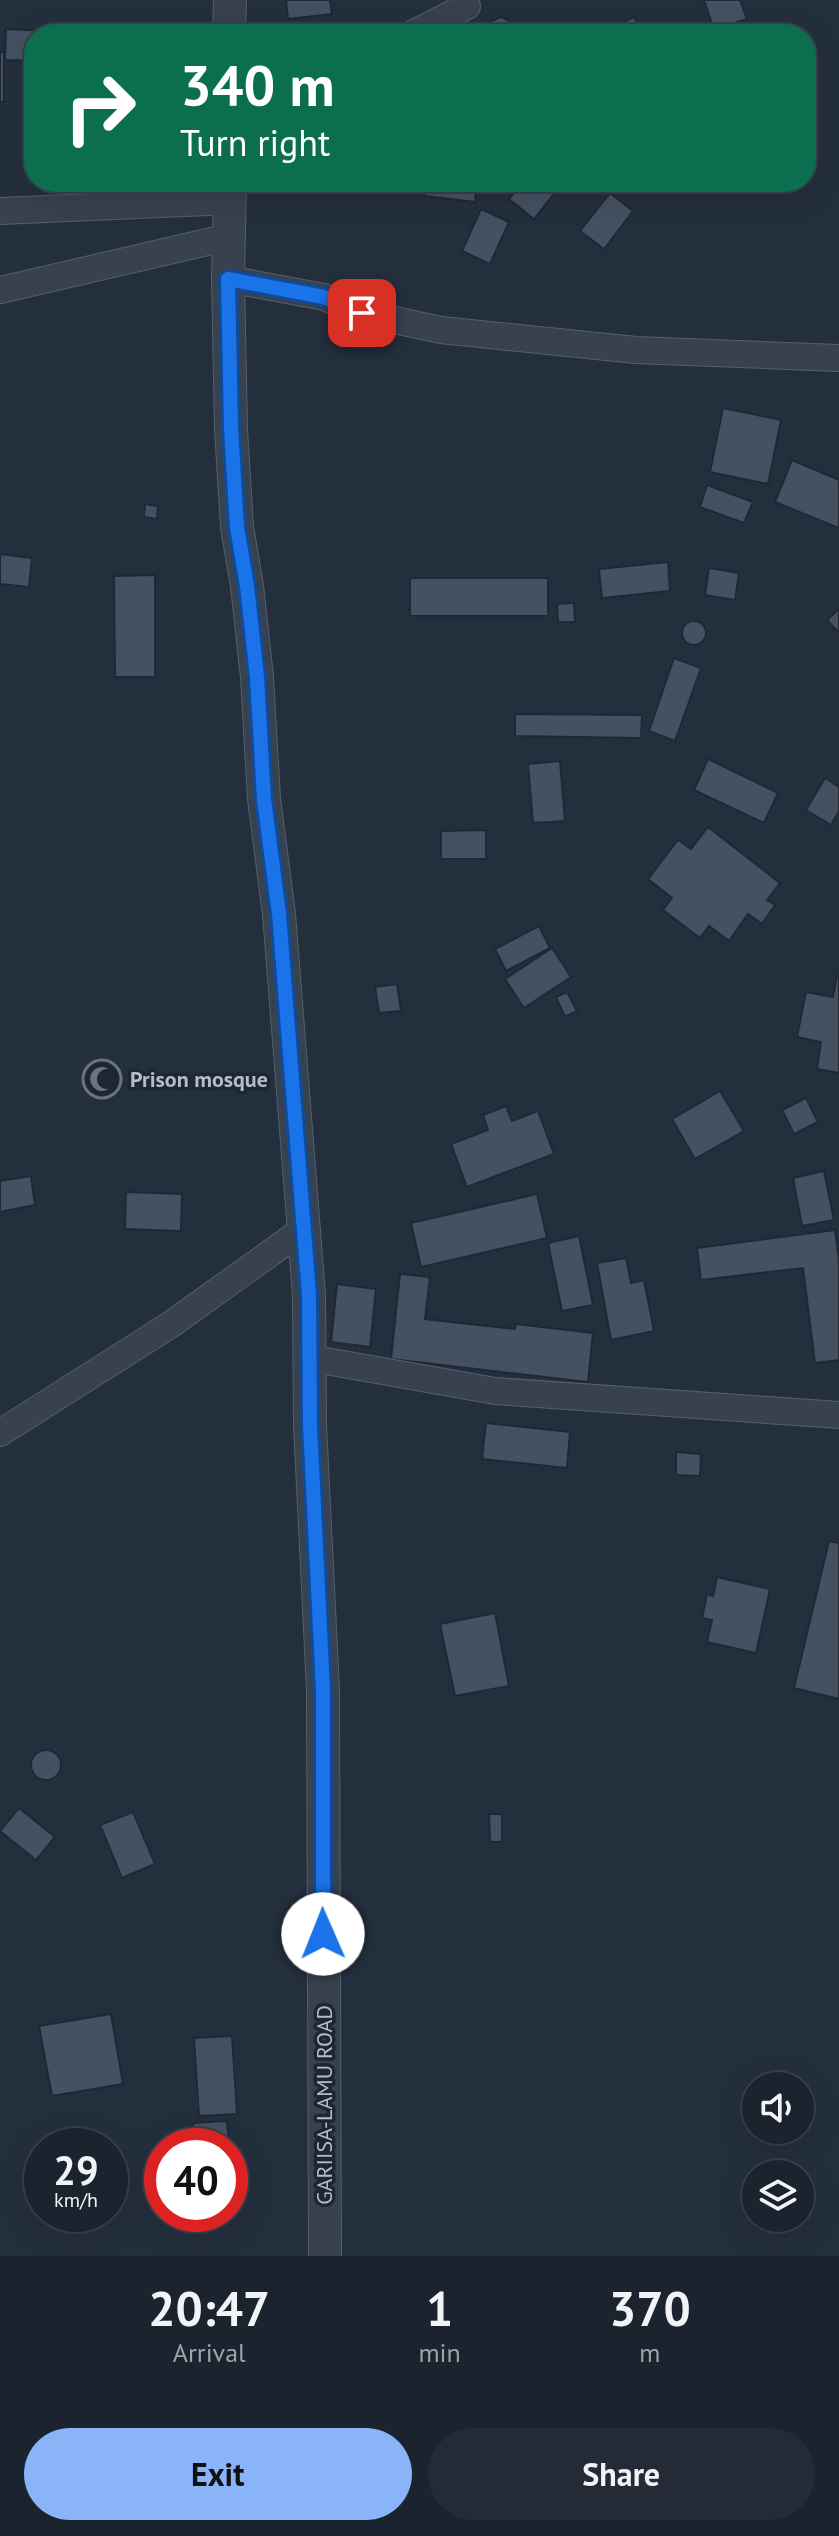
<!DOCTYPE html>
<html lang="en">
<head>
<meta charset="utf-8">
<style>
  body { margin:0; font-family:"PT Sans",sans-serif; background:#242b36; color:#f1f3f6; height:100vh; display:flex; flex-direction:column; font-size:30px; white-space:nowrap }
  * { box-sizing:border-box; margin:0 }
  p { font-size:26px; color:#a0a4aa }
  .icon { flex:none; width:44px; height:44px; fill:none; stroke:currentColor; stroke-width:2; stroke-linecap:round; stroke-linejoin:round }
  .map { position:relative; height:2256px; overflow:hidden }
  .side { display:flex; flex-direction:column; background:#1b232e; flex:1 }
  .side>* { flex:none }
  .guide { position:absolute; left:24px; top:24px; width:792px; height:168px; border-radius:32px; box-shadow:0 8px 32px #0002,0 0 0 2px #39404a; background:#0b6e4f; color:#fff; overflow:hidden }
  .controls { position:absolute; left:742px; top:2072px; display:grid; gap:16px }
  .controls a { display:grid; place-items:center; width:72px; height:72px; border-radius:50%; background:#1b232e; box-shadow:0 8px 32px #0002,0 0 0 2px #39404a; font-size:40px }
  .speed { position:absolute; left:24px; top:2128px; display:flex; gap:16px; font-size:40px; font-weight:700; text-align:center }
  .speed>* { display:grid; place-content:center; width:104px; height:104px; border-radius:50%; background:#1b232e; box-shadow:0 8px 32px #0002,0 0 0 2px #39404a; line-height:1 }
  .speed small { font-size:20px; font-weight:400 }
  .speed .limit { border:12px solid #d22; background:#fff; color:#111 }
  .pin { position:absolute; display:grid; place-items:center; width:68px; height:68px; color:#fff; margin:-34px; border-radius:16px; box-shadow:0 4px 12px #0006 }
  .me { position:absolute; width:88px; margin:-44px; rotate:359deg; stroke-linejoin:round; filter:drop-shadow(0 0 6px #0008) }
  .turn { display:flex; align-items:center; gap:28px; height:168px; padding:0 24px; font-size:36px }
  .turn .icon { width:104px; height:104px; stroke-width:2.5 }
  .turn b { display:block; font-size:56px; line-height:68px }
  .eta { display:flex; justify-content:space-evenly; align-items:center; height:136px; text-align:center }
  .eta b { font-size:48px; font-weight:600; line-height:56px }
  .action { display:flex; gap:16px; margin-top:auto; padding:16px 24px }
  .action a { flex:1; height:92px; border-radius:48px; background:#8ab4f8; color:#111; font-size:32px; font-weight:600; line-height:92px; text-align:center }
  .action a+a { background:#242b36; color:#f1f3f6 }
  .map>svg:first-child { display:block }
</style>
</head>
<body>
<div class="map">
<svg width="839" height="2256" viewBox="0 0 839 2256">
  <rect width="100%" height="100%" fill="#242f3e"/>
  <g fill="#455162" stroke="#1f2835" stroke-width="2">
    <polygon points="286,0 330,0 332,14 288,19"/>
    <polygon points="704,0 740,0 747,19 714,30"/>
    <polygon points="501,17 517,25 520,34 483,34 489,22"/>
    <polygon points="634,17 643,34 611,34 609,29"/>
    <polygon points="129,26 162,30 162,34 128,34"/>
    <polygon points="6,29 69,32 69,34 34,34 34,61 5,60"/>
    <rect x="0" y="52" width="4" height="50"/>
    <polygon points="427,182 477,182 475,202 425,196"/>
    <polygon points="523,182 563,182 534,219 509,199"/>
    <polygon points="575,182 596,182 588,192"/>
    <polygon points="610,193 633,211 604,249 580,231"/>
    <polygon points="481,209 509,222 490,264 462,251"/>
    <polygon points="723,408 781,420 768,484 710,472"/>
    <polygon points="792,460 839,480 839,528 775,502"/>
    <polygon points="707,485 753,502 744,523 700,507"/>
    <polygon points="145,504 158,506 157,519 144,517"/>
    <polygon points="0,554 32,558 29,587 0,584"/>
    <polygon points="668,562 670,591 602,598 599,569"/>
    <polygon points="709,568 739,573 735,600 705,595"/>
    <polygon points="155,575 155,677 115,677 114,576"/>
    <rect x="410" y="578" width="138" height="38"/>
    <polygon points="574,603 575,622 558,622 557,604"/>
    <polygon points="839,609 839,633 827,620"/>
    <circle cx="694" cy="633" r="12"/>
    <polygon points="674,658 701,668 675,741 649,731"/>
    <polygon points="515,714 642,715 641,738 515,736"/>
    <polygon points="708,759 778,793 764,823 694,790"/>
    <polygon points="560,761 565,821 533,823 528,764"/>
    <polygon points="825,778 839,787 839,811 831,825 806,810"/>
    <polygon points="708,827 780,883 767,900 775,905 762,924 748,914 729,941 709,926 700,938 663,910 672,898 648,879 678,840 691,849"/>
    <polygon points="486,830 486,859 441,859 441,831"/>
    <polygon points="539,926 550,948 506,971 495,949"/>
    <polygon points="552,948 571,977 524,1008 505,979"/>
    <polygon points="837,975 839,976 839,1073 817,1069 821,1042 797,1037 806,992 833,997"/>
    <polygon points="397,984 401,1011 379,1013 375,987"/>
    <polygon points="567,992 577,1011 565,1017 556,997"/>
    <polygon points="720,1091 744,1131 695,1159 672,1119"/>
    <polygon points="806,1098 818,1122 794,1134 782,1110"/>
    <polygon points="506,1106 512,1121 538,1111 554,1154 467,1187 451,1144 488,1130 483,1115"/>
    <polygon points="824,1171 834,1220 802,1226 793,1178"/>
    <polygon points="31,1176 35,1205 0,1212 0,1181"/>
    <polygon points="126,1192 182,1194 181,1231 125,1229"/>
    <polygon points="537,1194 547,1238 421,1267 411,1223"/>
    <polygon points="835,1230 839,1260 839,1360 815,1363 803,1268 701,1280 697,1248"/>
    <polygon points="579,1236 593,1305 562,1311 548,1243"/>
    <polygon points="626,1258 631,1283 644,1280 654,1331 611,1340 597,1263"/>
    <polygon points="400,1274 430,1277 425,1319 515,1329 516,1324 593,1333 588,1382 391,1359"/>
    <polygon points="337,1284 376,1289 370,1347 331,1342"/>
    <polygon points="486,1423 570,1432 567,1468 482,1459"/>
    <polygon points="676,1452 701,1454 700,1476 676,1475"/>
    <polygon points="829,1541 839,1543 839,1699 794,1688"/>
    <polygon points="717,1577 770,1589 756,1653 707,1642 712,1620 702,1618 707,1594 713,1596"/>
    <polygon points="495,1613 509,1686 455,1696 440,1624"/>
    <circle cx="46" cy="1765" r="15"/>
    <polygon points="19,1808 55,1837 36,1860 0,1831"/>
    <polygon points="133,1812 155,1864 122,1878 100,1825"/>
    <polygon points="489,1814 502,1814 502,1842 490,1842"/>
    <polygon points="111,2014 123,2084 52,2096 39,2026"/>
    <polygon points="232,2036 237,2114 199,2116 194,2038"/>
    <polygon points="227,2121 229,2146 195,2146 193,2123"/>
  </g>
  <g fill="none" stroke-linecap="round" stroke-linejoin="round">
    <g stroke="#565f6c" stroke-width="28">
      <g id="minor">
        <polyline points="412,34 467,6"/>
        <polyline points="0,211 231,201"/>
        <polyline points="228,279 324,297 362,313 441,330 636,350 839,358"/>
        <polyline points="0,290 229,237"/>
        <polyline points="309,1358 495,1391 839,1415"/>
        <polyline points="0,1433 170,1325 304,1229"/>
      </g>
    </g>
    <g stroke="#565f6c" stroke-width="34">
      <g id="tertiary">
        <polyline points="229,34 230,0"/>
        <polyline points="230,182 228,279 231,429 237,527 247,586 257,677 264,799 279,914 309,1295 310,1425 323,1690 325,2256"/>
      </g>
    </g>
    <use href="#minor" stroke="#38414e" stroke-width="26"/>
    <use href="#tertiary" stroke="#38414e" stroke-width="32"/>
  </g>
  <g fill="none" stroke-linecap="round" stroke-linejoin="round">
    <g stroke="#114b97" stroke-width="20">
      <polyline id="route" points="323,1934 323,1690 310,1425 309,1295 279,914 264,799 257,677 247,586 237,527 231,429 228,279 324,297 362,313"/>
    </g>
    <use href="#route" stroke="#1a73e8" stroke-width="14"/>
  </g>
  <defs>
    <g id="mosque-ring" transform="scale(2)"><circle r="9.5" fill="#1d2633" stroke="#6b7280" stroke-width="1.5"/><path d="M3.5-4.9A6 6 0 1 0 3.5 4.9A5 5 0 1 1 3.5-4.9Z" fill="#6b7280"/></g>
  </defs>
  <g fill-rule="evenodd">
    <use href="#mosque-ring" x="102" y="1079"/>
  </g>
  <g text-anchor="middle" stroke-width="7" stroke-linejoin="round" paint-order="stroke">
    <g font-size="22" font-weight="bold" fill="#b4bcc9" stroke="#1d2633" text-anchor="start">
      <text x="130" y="1087">Prison mosque</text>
    </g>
    <g font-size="22" fill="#b4bcc9" stroke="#1d2633">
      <text transform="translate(324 2105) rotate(-90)" y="8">GARIISA-LAMU ROAD</text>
    </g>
  </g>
</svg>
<div class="controls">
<a><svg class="icon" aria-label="sound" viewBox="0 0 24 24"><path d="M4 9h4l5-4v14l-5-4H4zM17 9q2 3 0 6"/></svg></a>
<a><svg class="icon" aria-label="layers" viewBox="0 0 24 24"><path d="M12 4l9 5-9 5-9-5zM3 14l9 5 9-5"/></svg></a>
</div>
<div class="speed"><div>29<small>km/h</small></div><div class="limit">40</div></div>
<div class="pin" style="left:362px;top:313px;background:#d93025"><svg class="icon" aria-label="arrive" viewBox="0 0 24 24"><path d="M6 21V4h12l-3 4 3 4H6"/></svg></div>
<svg class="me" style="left:323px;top:1934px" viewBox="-20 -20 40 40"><circle r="19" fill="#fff"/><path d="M0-13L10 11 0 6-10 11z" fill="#1a73e8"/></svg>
<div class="guide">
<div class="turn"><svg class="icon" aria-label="right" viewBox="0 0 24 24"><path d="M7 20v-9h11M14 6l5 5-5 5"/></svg><div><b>340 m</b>Turn right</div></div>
</div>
</div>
<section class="side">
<div class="eta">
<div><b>20:47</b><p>Arrival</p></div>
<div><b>1</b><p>min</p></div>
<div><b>370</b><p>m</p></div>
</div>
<div class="action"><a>Exit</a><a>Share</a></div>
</section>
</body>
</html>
